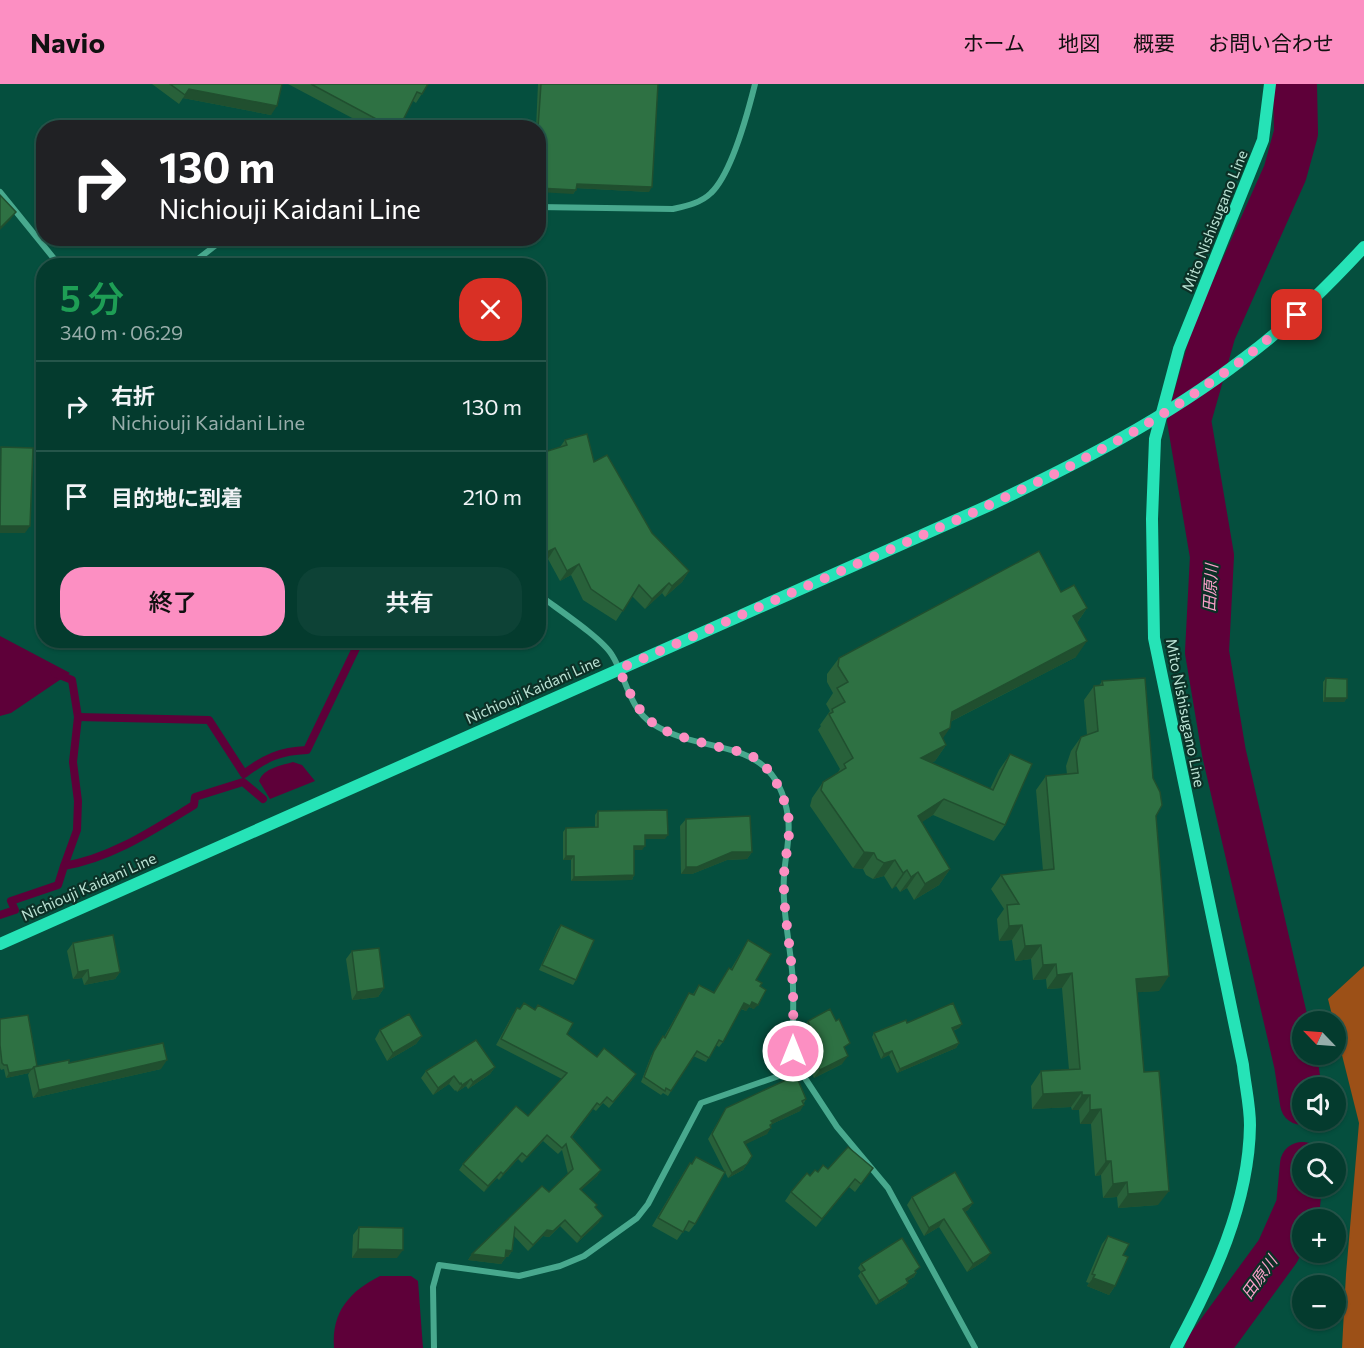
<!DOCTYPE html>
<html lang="ja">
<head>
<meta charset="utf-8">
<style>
  body { margin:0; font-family:Commissioner,"Noto Sans JP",sans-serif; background:#0d4236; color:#f1f3f6; height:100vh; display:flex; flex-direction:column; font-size:22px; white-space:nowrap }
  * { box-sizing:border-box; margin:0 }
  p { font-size:20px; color:#97adaa }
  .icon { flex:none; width:33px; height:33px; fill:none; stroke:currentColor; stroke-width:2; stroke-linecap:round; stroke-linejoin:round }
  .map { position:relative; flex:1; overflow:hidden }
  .sheet { position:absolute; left:36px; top:174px; width:510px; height:390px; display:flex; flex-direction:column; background:#043b2e; border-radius:24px; box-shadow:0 2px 4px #0004,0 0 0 2px #25554a }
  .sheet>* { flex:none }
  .hud { position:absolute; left:36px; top:36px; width:510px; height:126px; border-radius:24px; box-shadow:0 2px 4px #0004,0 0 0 2px #25554a; background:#202124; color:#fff; overflow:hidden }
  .needle { width:39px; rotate:295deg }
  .buttons { position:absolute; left:1292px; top:927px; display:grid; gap:12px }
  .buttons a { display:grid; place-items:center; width:54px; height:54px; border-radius:50%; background:#043b2e; box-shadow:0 2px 4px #0004,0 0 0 2px #25554a; font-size:30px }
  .pin { position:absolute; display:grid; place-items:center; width:51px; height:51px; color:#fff; margin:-26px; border-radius:12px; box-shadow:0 3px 9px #0006 }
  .me { position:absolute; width:66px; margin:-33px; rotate:0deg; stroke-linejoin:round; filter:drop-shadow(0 0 4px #0008) }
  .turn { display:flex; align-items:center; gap:21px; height:126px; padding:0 24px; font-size:27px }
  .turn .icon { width:78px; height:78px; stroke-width:2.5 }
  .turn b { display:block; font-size:42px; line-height:51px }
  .round { display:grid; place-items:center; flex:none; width:63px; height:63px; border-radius:24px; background:#0d4236 }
  .headline { display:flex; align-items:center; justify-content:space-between; height:102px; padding:0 24px }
  h1 { font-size:36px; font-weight:600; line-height:45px; color:#1e9e55 }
  .action { display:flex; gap:12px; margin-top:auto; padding:12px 24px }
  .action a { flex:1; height:69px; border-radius:24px; background:#fc8fc2; color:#111; font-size:24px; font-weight:600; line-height:69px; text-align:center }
  .action a+a { background:#0d4236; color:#f1f3f6 }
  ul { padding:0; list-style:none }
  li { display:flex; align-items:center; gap:18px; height:90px; padding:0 24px; border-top:2px solid #25554a }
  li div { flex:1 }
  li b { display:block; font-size:22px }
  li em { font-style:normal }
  header { display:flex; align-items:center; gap:36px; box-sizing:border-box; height:84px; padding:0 30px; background:#fc8fc2; color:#111 }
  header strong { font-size:28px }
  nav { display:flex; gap:33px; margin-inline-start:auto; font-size:21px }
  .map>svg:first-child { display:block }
</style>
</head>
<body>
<header>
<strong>Navio</strong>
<nav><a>ホーム</a><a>地図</a><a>概要</a><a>お問い合わせ</a></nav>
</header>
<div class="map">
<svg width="1364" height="1264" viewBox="0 0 1364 1264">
  <rect width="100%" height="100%" fill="#054f3e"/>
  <polygon fill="#9c5017" points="1364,882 1364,1264 1342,1264 1346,1190 1359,1039 1328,915"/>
  <g fill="#5e0039">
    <polygon points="0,552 70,589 11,629 0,632"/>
    <path d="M 293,678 L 302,681 L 315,697 L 270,715 L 259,697 C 264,684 280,682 293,678 Z"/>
    <path d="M 380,1192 L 411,1192 L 418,1197 L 423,1264 L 334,1264 C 331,1228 350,1207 380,1192 Z"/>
  </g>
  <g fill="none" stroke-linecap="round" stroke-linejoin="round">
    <g stroke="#5e0039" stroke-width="8">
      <polyline points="55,589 72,596 78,633 73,678 78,717 77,746 64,782"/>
      <path d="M 78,633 L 209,636 L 244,690 C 265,674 280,667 307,666 L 360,556"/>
      <path d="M 0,831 L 15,826 L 11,817 L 58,801 L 64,782 C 112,774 153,746 194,721 L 195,713 L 243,698 L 263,715"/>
    </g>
    <g stroke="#5e0039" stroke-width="44">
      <polyline points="1295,0 1296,49 1285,89 1214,248 1189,336 1212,472 1207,568 1224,669 1296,980 1302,1019"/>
      <polyline points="1207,1264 1278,1167 1298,1122 1302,1080"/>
    </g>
    <g stroke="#48a98e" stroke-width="6">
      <polyline points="0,108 60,182"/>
      <path d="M 538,123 L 673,125 C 686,122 701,119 711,109 C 732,89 748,28 755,0"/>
      <polyline points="189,182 225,154"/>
      <path d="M 538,510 C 556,524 602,554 612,571 C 626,593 629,625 653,640 C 705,674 776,648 788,733 C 791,753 785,772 784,792 C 782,823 789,855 792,886 C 794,906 793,926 793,945 C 793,953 792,961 793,968 C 795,974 797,979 799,985"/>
      <polyline points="434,1264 433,1203 439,1181 519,1192 560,1182 584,1172 637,1134 648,1120 701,1019 799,985 837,1043 888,1104 975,1264"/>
    </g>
    <g stroke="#26e3b7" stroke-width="12">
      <path d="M 0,860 L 990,421 C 1078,379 1165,335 1243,275 C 1287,243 1327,203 1364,163"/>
      <path d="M 1176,1264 C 1213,1196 1249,1120 1250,1041 C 1250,1021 1245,1001 1243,981 L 1154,554 L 1152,435 L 1155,355 L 1179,265 L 1263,56 L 1270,0"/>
    </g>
  </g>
  <g fill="#28613a">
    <polygon points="152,0 282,0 271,31 183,14 179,20"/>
    <polygon points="288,0 428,0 416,19 413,17 399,44 371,44"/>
    <polygon points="538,0 658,0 649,108 576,104 576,106 573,110 538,44 536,44"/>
    <polygon points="565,356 594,378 652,449 689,487 682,498 665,513 662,509 645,525 632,512 616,537 583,516 571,491 560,497 548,475 538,480 538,370 560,363"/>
    <polygon points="1061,508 1087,524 1077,539 1076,573 950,638 942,655 946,661 935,677 931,679 990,705 999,686 1010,670 1005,741 994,757 933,731 921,738 950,785 939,801 914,816 907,804 900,808 896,802 892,805 884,792 873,795 866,791 863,785 853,784 810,722 812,714 823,698 837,690 840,685 818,646 821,642 820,641 830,627 826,620 833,609 827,598 827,590 839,574"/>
    <polygon points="1326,594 1347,614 1344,618 1323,618 1323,598"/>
    <polygon points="1102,597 1156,732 1159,907 1137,908 1144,988 1158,1121 1118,1124 1117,1113 1103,1114 1101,1091 1095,1092 1091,1040 1080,1040 1079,1026 1072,1026 1071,1023 1032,1025 1031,1002 1041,987 1069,986 1062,904 1047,905 1046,895 1033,896 1031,875 1015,877 1012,856 999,857 997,835 1004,825 991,805 1001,791 1043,787 1036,706 1046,692 1067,690 1066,682 1071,667 1081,653 1087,651 1084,616 1094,602 1099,602"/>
    <polygon points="598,727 665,755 645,755 642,766 634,766 634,791 632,796 571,797 571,776 563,776 563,748 566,744 595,743 595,731"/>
    <polygon points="686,735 752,768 747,775 727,776 692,790 681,790 680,742"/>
    <polygon points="561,841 576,896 573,901 539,886 557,846"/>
    <polygon points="748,856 756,896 760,902 754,925 749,923 746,927 741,925 723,958 719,963 716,961 706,978 693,972 668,1012 663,1009 661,1011 641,998 651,972 663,952 664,953 689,909 693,910 699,901 714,908 731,885"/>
    <polygon points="73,859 120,888 115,895 84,901 82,894 73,895 67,867"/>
    <polygon points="352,867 384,904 378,913 352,916 346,875"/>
    <polygon points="538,921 567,950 597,973 632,996 609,1024 603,1019 596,1027 593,1025 572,1053 601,1086 597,1092 581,1106 595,1124 599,1138 577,1159 560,1142 549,1153 543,1152 528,1167 514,1152 512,1167 508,1173 506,1173 501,1180 468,1176 472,1170 549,1108 568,1090 562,1066 558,1070 543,1057 522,1079 518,1075 499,1096 497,1094 484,1108 459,1086 463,1080 528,1032 562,995 496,961 513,930 517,924 520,925 535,926"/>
    <polygon points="0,935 37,982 69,979 161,985 33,1014 28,991 29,989 6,994 4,985 1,986 0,984"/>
    <polygon points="808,937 845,967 842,980 814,994 803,970 805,968 801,959 805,953 802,945"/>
    <polygon points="907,939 962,940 959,944 953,947 959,959 956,964 897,989 889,971 881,975 872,953 874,949"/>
    <polygon points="380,946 422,952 416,960 387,977 375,955"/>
    <polygon points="495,983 490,990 468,1005 466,1002 457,1008 456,1006 455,1007 449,1000 433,1011 421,994 426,987"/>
    <polygon points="806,1015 800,1027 772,1040 767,1050 745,1060 747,1080 743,1086 728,1094 708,1055 726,1024"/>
    <polygon points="696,1073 695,1140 689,1148 684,1146 677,1156 652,1142 684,1088 690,1079 691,1080"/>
    <polygon points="873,1084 855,1108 849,1103 816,1143 785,1117 791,1108 810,1092 818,1088 828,1085"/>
    <polygon points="912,1113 973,1119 968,1126 965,1128 986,1176 967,1188 939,1143 924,1152 907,1121"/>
    <polygon points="359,1143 397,1174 352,1174 353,1151"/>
    <polygon points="1108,1152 1123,1171 1115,1202 1109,1211 1087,1202 1089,1199 1086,1198 1102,1160"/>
    <polygon points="861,1180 917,1188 914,1193 907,1197 908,1199 905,1203 876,1221 858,1192 861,1188 858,1184"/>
  </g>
  <g fill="#204f2f">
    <polygon points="189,5 277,22 271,31 183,14 179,20"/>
    <polygon points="577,100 652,103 649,108 574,104"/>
    <polygon points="538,104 576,106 573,110 538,108"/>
    <polygon points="16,128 10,136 0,146 0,144"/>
    <polygon points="0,442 30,442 25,449 0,449"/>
    <polygon points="555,464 548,475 538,480 538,476 541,471"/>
    <polygon points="579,480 571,491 560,497 567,487"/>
    <polygon points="689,487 682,498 665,513 672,502"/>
    <polygon points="669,499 662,509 645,525 652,515"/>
    <polygon points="1087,524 1076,540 1073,532"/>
    <polygon points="1087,557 1076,573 940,643 952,628"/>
    <polygon points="1325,614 1347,614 1344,618 1323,618"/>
    <polygon points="950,644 939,660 940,649"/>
    <polygon points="946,661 935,677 910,690 921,674"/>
    <polygon points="944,715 933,731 907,748 918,732"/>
    <polygon points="645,751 668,751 665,755 642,755"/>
    <polygon points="634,762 645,762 642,766 632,766"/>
    <polygon points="732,768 752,768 747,775 727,776 692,790 681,790 686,783"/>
    <polygon points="864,768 874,769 863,785 853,784"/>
    <polygon points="566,772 574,772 571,776 563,776"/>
    <polygon points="895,776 884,792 873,795 884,779"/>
    <polygon points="950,785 939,801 914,816 925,800"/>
    <polygon points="907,786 896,802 892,805 903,789"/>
    <polygon points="918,788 907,804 900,808 911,793"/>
    <polygon points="634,791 632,796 571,797 574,793"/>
    <polygon points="1022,841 1012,856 999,857 1009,842"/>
    <polygon points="1041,861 1031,875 1015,877 1025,862"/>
    <polygon points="1056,880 1046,895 1033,896 1043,881"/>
    <polygon points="88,886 82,894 73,895 78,888"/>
    <polygon points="120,888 115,895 84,901 89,894"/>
    <polygon points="1072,889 1062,904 1047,905 1057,891"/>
    <polygon points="1169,892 1159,907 1126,909 1136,895"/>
    <polygon points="384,904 378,913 352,916 357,908"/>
    <polygon points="752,918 758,921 754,925 749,923"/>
    <polygon points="744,919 750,922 746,927 740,924"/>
    <polygon points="962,940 959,944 949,948 952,944"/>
    <polygon points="422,952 416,960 387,977 393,969"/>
    <polygon points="959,959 956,964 897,989 900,985"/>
    <polygon points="892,967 889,971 881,975 884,970"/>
    <polygon points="848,972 842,980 814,994 820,986"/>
    <polygon points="167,976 161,985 33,1014 39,1006"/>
    <polygon points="495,983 490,990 468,1005 473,998"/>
    <polygon points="32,985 29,989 6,994 9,989"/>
    <polygon points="454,992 449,1000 433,1011 438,1004"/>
    <polygon points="471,995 466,1002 457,1008 462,1001"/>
    <polygon points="1082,1008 1071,1023 1032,1025 1043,1010"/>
    <polygon points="1082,1011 1090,1011 1079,1026 1072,1026"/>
    <polygon points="804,1021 800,1027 772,1040 769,1045 771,1044 767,1050 740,1063 744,1058 771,1037"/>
    <polygon points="1101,1025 1091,1040 1080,1040 1090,1026"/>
    <polygon points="547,1051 543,1057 522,1079 527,1073"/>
    <polygon points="522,1069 518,1075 499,1096 503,1090"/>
    <polygon points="1106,1077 1111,1077 1101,1091 1095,1092"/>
    <polygon points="747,1080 743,1086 728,1094 732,1089"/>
    <polygon points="601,1086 597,1092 576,1111 580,1105"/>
    <polygon points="501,1088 497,1094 484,1108 488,1102"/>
    <polygon points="855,1095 849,1103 816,1143 822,1135"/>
    <polygon points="1127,1098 1117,1113 1103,1114 1113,1100"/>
    <polygon points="1169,1107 1158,1121 1118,1124 1128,1110"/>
    <polygon points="973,1119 968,1126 958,1132 963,1125"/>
    <polygon points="603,1132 599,1138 577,1159 581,1153"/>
    <polygon points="944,1135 939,1143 924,1152 929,1144"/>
    <polygon points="565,1136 560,1142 549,1153 543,1152 528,1167 533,1161 547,1146"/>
    <polygon points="358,1165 403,1166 397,1174 352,1174"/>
    <polygon points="506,1166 512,1167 508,1173 502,1172"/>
    <polygon points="991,1169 986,1176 967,1188 973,1180"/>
    <polygon points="472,1170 505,1174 501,1180 468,1176"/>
    <polygon points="916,1189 914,1193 903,1199 906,1195"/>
    <polygon points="1093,1194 1115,1202 1109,1211 1087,1202"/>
    <polygon points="908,1199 905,1203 876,1221 879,1217"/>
  </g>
  <g fill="#2e7143" stroke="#204f2f" stroke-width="1.5">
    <polygon points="170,0 282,0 277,22 189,5 185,11"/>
    <polygon points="311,0 428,0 422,10 417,8 399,44 393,44"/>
    <polygon points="541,0 658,0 652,103 577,100 576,106 538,104 538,44"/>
    <polygon points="0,111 16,128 0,144"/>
    <polygon points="587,350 594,378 607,371 652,449 689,487 672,502 669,499 652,515 639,501 623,527 591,505 579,480 567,487 555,464 541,471 538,466 538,370 567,361 565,356"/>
    <polygon points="1,363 33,364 30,442 0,442"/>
    <polygon points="1039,467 1061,508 1074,501 1087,524 1073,532 1087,557 952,628 950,644 940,649 946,661 921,674 993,706 1010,670 1032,680 1005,741 944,715 918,732 950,785 925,800 918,788 911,793 907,786 903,789 895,776 884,779 877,775 874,769 864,768 821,706 823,698 846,684 844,680 853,674 829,630 833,628 832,625 845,618 837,604 848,598 838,582 839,574"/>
    <polygon points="1145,594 1153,694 1160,708 1162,721 1156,732 1169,892 1136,895 1144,988 1159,987 1169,1107 1128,1110 1127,1098 1113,1100 1111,1077 1106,1077 1101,1025 1090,1026 1090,1011 1082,1011 1082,1008 1043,1010 1041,987 1080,985 1072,889 1057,891 1056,880 1043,881 1041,861 1025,862 1022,841 1009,842 1007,821 1019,820 1001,791 1054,785 1046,692 1078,689 1076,668 1081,653 1098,647 1094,602 1103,601 1102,597"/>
    <polygon points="1326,594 1347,595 1347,614 1325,614"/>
    <polygon points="667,726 668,751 645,751 645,762 634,762 634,791 574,793 574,772 566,772 566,744 598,743 598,727"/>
    <polygon points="750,732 752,768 732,768 697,783 686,783 686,735"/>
    <polygon points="561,841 594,856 576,896 542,881"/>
    <polygon points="113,851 120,888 89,894 88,886 78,888 73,859"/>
    <polygon points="748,856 771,870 756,896 762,899 760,902 766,906 758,921 752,918 750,922 744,919 723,958 719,956 709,974 697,967 671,1007 666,1004 665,1007 644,993 654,967 663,952 665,954 689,909 694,911 699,901 714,909 729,884 732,886"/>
    <polygon points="379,864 384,904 357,908 352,867"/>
    <polygon points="524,919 535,926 538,921 573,939 567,950 597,973 604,964 636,990 613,1018 607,1013 600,1021 597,1019 571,1053 601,1086 580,1105 597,1121 595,1123 603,1132 581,1153 565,1136 553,1147 547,1146 533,1161 515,1143 512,1167 506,1166 505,1174 472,1170 542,1102 549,1108 573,1085 566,1060 562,1064 547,1051 527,1073 522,1069 503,1090 501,1088 488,1102 463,1080 516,1022 528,1032 567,989 501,955 517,924 520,925"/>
    <polygon points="953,919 962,940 952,944 959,959 900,985 892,967 884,970 874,949 906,936 907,939"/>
    <polygon points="830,925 836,937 839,935 850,959 844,963 848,972 820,986 808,962 811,961 807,951 812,948 808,937"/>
    <polygon points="409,930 422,952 393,969 380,946"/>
    <polygon points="28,931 37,982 34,983 32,985 9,989 7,981 4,981 2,979 0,961 0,935"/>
    <polygon points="476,956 495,983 473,998 471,995 462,1001 461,999 460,1000 454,992 438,1004 426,987"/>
    <polygon points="163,959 167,976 39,1006 34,983 69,976 69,979"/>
    <polygon points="795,989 806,1015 802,1017 804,1021 771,1037 773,1039 770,1041 771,1044 744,1058 752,1072 747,1080 732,1089 712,1050 726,1024 786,996"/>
    <polygon points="848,1063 873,1084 861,1100 855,1095 822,1135 791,1108 807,1089 810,1092 815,1086 818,1088 823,1081 828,1085"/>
    <polygon points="696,1073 725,1088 695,1140 689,1137 683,1148 658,1134 690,1079 692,1080"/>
    <polygon points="955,1088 973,1119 963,1125 991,1169 973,1180 944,1135 929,1144 912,1113"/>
    <polygon points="359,1143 403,1144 403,1166 358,1165"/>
    <polygon points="1108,1152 1129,1160 1123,1171 1128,1173 1115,1202 1093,1194 1095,1191 1092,1190"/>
    <polygon points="902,1154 920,1183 915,1187 916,1189 906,1195 908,1199 879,1217 861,1188 865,1186 861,1180"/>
  </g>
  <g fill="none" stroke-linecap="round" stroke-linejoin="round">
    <path stroke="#fc8fc2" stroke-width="10" stroke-dasharray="0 18" d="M 793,967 C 793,941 794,915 792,889 C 790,857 783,827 784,794 C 784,773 792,753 788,731 C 784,712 774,688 758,676 C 747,668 732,666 719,663 C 658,647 644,646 619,585 L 968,431 L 1065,385 L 1137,346 L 1185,316 L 1244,275 L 1297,231"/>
  </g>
  <g text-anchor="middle" stroke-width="4.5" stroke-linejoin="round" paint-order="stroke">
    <g font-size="15" fill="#bbe2d4" stroke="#0c3026">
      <text transform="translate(1215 137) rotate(-68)" y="5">Mito Nishisugano Line</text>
      <text transform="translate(533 606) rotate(-24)" y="5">Nichiouji Kaidani Line</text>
      <text transform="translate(1185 629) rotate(79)" y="5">Mito Nishisugano Line</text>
      <text transform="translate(89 803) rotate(-24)" y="5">Nichiouji Kaidani Line</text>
    </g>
    <g font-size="16" font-style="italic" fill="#faa0c9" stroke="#0c3026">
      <text transform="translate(1210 504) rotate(-87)" y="6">田原川</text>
      <text transform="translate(1259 1193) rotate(-54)" y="6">田原川</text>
    </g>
  </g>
</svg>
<div class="buttons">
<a><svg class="needle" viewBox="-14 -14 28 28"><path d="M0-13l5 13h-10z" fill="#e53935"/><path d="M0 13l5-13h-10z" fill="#97adaa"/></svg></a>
<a><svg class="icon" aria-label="sound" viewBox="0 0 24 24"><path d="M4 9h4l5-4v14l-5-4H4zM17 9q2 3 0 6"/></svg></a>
<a><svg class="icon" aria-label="search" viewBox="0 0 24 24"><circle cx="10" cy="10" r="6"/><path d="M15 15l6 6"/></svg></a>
<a>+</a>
<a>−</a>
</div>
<div class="pin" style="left:1297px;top:231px;background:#d93025"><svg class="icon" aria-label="arrive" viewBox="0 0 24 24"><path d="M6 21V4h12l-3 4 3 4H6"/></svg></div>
<svg class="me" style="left:793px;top:967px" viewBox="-20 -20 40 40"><circle r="17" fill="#fc8fc2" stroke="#fff" stroke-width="3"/><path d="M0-11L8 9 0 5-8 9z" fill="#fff"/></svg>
<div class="hud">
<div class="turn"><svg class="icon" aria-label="right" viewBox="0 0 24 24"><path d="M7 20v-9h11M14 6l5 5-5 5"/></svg><div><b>130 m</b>Nichiouji Kaidani Line</div></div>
</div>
<section class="sheet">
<div class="headline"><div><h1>5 分</h1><p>340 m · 06:29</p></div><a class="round" style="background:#d93025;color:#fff"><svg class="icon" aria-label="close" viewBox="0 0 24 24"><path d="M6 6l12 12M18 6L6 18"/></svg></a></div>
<ul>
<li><svg class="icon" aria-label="right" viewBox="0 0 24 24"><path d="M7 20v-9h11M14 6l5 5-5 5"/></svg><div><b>右折</b><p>Nichiouji Kaidani Line</p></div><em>130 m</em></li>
<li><svg class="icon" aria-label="arrive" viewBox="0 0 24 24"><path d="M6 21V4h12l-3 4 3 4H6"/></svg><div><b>目的地に到着</b></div><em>210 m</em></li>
</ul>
<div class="action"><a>終了</a><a>共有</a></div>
</section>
</div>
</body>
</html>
